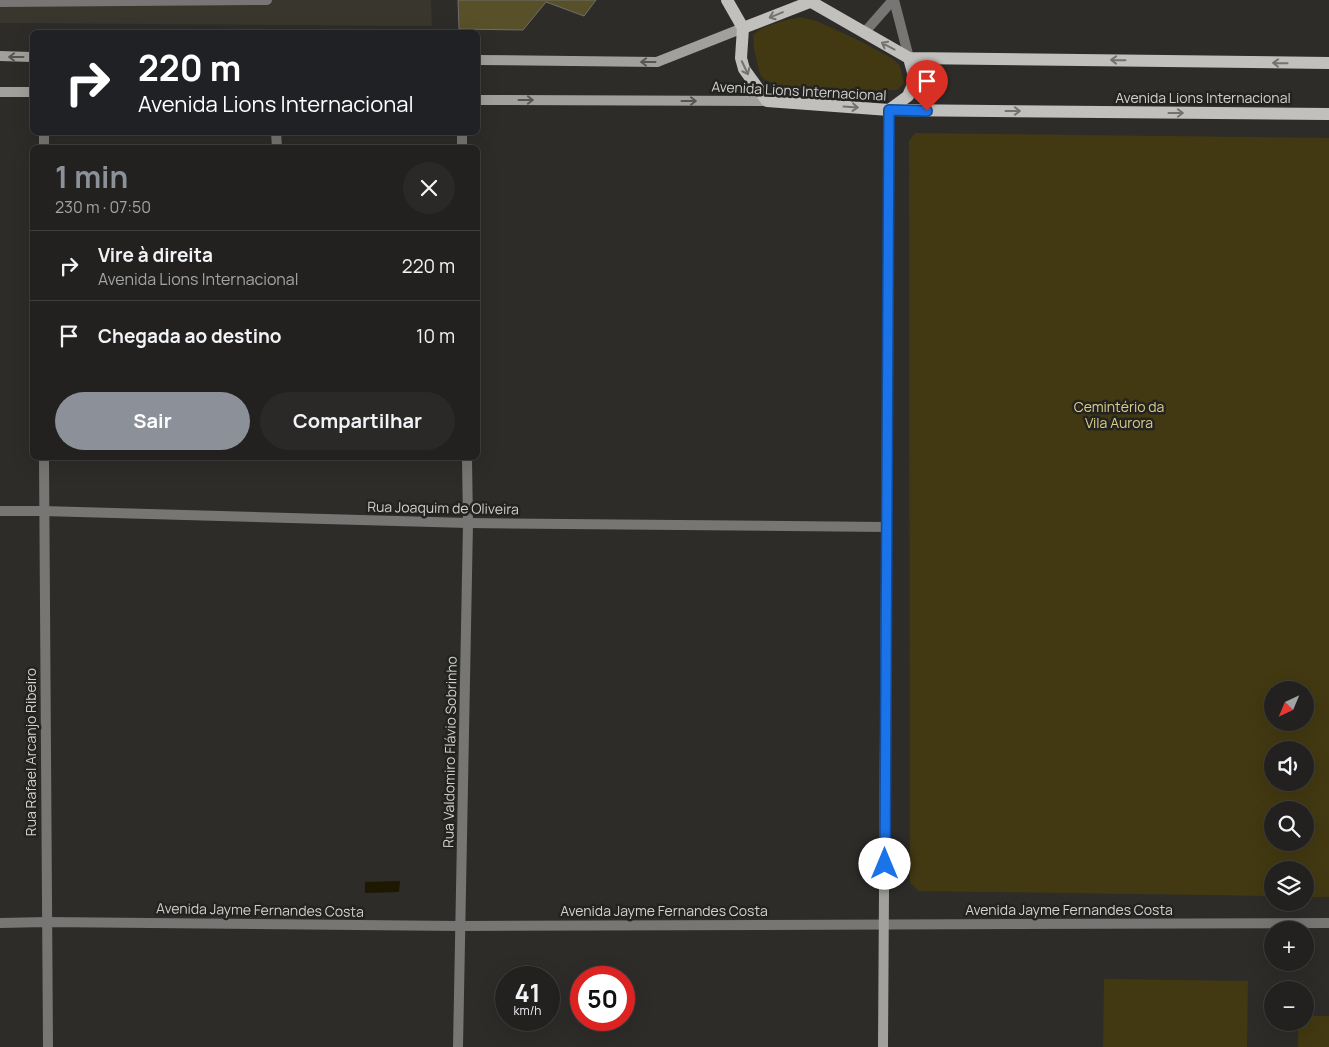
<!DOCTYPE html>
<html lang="pt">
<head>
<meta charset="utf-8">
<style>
  body { margin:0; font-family:Manrope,sans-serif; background:#2a2928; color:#f1f3f6; height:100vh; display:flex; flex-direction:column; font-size:19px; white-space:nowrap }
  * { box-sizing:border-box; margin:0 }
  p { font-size:16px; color:#a2a3a4 }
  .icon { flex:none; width:28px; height:28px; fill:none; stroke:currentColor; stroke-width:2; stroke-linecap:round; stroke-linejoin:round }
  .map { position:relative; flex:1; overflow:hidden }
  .side { position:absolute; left:30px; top:145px; width:450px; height:315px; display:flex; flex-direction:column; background:#22211f; border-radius:8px; box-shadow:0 5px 20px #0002,0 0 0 1px #3f3e3d }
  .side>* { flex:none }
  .banner { position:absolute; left:30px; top:30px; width:450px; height:105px; border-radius:8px; box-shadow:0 5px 20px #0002,0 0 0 1px #3f3e3d; background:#202124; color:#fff; overflow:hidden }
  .needle { width:32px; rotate:224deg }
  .fabs { position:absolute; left:1264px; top:681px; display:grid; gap:10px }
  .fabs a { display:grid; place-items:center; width:50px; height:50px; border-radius:50%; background:#22211f; box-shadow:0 5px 20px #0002,0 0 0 1px #3f3e3d; font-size:25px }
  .speed { position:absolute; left:495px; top:966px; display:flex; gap:10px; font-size:25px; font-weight:700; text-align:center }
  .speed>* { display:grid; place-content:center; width:65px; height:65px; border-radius:50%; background:#22211f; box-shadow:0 5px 20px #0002,0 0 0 1px #3f3e3d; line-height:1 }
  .speed small { font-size:12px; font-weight:400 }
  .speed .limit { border:8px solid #d22; background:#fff; color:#111 }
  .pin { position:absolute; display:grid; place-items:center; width:42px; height:42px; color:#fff; margin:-51px -21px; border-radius:50% 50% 50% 0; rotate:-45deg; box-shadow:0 0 5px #0007 }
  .pin .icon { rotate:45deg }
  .me { position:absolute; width:55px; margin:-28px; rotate:0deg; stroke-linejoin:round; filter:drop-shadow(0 0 4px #0008) }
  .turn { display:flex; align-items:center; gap:18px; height:105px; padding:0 25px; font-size:22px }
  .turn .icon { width:65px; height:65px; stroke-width:2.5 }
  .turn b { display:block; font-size:35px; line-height:42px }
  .round { display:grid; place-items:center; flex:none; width:52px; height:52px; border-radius:26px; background:#2a2928 }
  .head { display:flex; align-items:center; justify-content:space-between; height:85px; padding:0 25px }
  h1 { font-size:30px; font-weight:700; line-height:38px; color:#8c9099 }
  .cta { display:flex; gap:10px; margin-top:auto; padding:10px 25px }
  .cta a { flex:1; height:58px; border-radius:30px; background:#8c9099; color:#fff; font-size:20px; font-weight:700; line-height:58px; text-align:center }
  .cta a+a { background:#2a2928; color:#f1f3f6 }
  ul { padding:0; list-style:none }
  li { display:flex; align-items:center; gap:15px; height:70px; padding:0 25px; border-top:1px solid #3f3e3d }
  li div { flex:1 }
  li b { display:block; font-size:19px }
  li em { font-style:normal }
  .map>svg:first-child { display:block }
</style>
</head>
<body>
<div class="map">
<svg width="1329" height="1047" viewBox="0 0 1329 1047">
  <rect width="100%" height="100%" fill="#2d2c29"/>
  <polygon fill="#38362d" points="0,0 431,0 432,26 0,23"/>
  <g fill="#423912" fill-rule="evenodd">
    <path d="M 800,17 L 817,21 L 862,42 L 893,59 L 900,66 L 904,83 L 897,90 L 857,91 L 779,87 L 764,79 L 760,74 L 754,49 L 753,35 C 765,24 784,21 800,17 Z"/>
    <path d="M 915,133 L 1329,138 L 1329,897 L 1305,897 L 1305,870 L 1272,870 L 1272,896 L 919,891 L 910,883 L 909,141 ZM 1272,690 L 1305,690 L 1305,722 L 1272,722 ZM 1272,750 L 1305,750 L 1305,782 L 1272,782 ZM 1272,810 L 1305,810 L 1305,842 L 1272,842 Z"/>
    <polygon points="1104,979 1248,981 1247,1047 1103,1047"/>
    <polygon points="1305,1016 1329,1016 1329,1047 1298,1047 1298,1023 1305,1022"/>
  </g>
  <polygon fill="#1e1800" points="400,881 399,892 365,893 365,882"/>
  <polygon fill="#585028" stroke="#6f6e6a" points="458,0 596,0 584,16 546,2 523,30 459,29"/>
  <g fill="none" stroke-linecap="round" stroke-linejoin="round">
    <g stroke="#777675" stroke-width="10">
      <polyline points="0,2 267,0"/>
      <polyline points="276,132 277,148"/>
    </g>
    <g stroke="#777675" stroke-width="10">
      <polyline points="894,0 909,58"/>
      <polyline points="864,33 893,0"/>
      <polyline points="462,132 462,148"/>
      <polyline points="44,148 44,132"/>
      <polyline points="44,458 48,1047"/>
      <polyline points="0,511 43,511 468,523 886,527"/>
      <polyline points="0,923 46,922 460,926 1329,923"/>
      <polyline points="458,1047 468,523 467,458"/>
    </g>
    <g stroke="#a1a09d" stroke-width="10">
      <polyline points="0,56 32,57"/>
      <polyline points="478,60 657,62 743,28"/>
      <polyline points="0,92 32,92"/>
      <polyline points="478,100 767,101"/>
      <polyline points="883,1047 889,110"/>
    </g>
    <g stroke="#c1c0bd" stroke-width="12">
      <polyline points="727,0 743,28 741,58 744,69 767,101 889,110 1329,114"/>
      <polyline points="808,0 909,58 1329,63"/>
      <polyline points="743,28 810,2"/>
      <polyline points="889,110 908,96 915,80 909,58"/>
    </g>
  </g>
  <defs><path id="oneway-shaft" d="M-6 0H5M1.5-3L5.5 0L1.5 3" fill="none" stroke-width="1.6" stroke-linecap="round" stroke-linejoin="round" transform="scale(1.25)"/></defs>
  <g stroke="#72726e">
    <use href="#oneway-shaft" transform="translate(776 15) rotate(158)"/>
    <use href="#oneway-shaft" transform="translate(888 46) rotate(-152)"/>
    <use href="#oneway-shaft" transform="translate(1118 60) rotate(-179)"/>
    <use href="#oneway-shaft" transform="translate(1280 63) rotate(-179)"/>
    <use href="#oneway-shaft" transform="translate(745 68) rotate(65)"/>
    <use href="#oneway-shaft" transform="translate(851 107) rotate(4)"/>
    <use href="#oneway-shaft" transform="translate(1013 111)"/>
    <use href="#oneway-shaft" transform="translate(1176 113)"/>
  </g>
  <g stroke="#555552">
    <use href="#oneway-shaft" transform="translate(16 57) rotate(-180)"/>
    <use href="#oneway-shaft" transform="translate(648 62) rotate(-180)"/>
    <use href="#oneway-shaft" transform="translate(526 100)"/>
    <use href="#oneway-shaft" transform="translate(689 101)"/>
  </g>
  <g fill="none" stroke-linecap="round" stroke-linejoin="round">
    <g stroke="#114b97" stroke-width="12">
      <polyline id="route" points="885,864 889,110 927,111"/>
    </g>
    <use href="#route" stroke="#1a73e8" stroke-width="9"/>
  </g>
  <g text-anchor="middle" stroke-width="5" stroke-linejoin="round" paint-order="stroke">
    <g font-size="14" fill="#d2d1cf" stroke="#232320">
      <text transform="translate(799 91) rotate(3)" y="5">Avenida Lions Internacional</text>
      <text x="1203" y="103">Avenida Lions Internacional</text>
      <text transform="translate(443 508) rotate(1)" y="5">Rua Joaquim de Oliveira</text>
      <text transform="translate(31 752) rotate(-90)" y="5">Rua Rafael Arcanjo Ribeiro</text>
      <text transform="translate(450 752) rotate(-89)" y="5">Rua Valdomiro Flávio Sobrinho</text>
      <text transform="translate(260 910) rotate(1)" y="5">Avenida Jayme Fernandes Costa</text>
      <text x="1069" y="915">Avenida Jayme Fernandes Costa</text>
      <text x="664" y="916">Avenida Jayme Fernandes Costa</text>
    </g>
    <g font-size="14" fill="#dccd8a" stroke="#232320">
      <text x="1119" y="412">Cemintério da<tspan x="1119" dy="16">Vila Aurora</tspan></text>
    </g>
  </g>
</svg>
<div class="fabs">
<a><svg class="needle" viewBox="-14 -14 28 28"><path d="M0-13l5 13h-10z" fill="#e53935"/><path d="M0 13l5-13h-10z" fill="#a2a3a4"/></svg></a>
<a><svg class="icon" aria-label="sound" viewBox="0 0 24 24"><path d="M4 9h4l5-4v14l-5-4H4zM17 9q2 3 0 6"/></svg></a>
<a><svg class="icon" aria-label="search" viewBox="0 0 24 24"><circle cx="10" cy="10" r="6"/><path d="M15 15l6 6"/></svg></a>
<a><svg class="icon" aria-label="layers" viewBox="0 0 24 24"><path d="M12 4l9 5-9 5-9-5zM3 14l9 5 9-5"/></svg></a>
<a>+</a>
<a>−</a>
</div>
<div class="speed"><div>41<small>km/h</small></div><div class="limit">50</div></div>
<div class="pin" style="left:927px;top:111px;background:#d93025"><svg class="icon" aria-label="arrive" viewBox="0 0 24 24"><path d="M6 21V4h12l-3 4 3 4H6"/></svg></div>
<svg class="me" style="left:885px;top:864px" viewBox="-20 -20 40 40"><circle r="19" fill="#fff"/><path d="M0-13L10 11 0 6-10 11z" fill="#1a73e8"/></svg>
<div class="banner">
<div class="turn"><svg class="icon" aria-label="right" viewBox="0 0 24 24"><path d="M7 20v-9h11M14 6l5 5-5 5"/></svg><div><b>220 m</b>Avenida Lions Internacional</div></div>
</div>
<section class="side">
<div class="head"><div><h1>1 min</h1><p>230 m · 07:50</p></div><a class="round"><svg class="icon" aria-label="close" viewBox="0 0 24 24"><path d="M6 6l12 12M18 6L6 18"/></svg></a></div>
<ul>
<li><svg class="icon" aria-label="right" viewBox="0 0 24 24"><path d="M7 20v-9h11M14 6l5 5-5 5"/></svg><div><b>Vire à direita</b><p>Avenida Lions Internacional</p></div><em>220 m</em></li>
<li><svg class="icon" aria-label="arrive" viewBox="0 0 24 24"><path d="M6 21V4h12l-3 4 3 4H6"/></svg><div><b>Chegada ao destino</b></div><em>10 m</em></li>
</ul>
<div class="cta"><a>Sair</a><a>Compartilhar</a></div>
</section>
</div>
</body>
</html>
